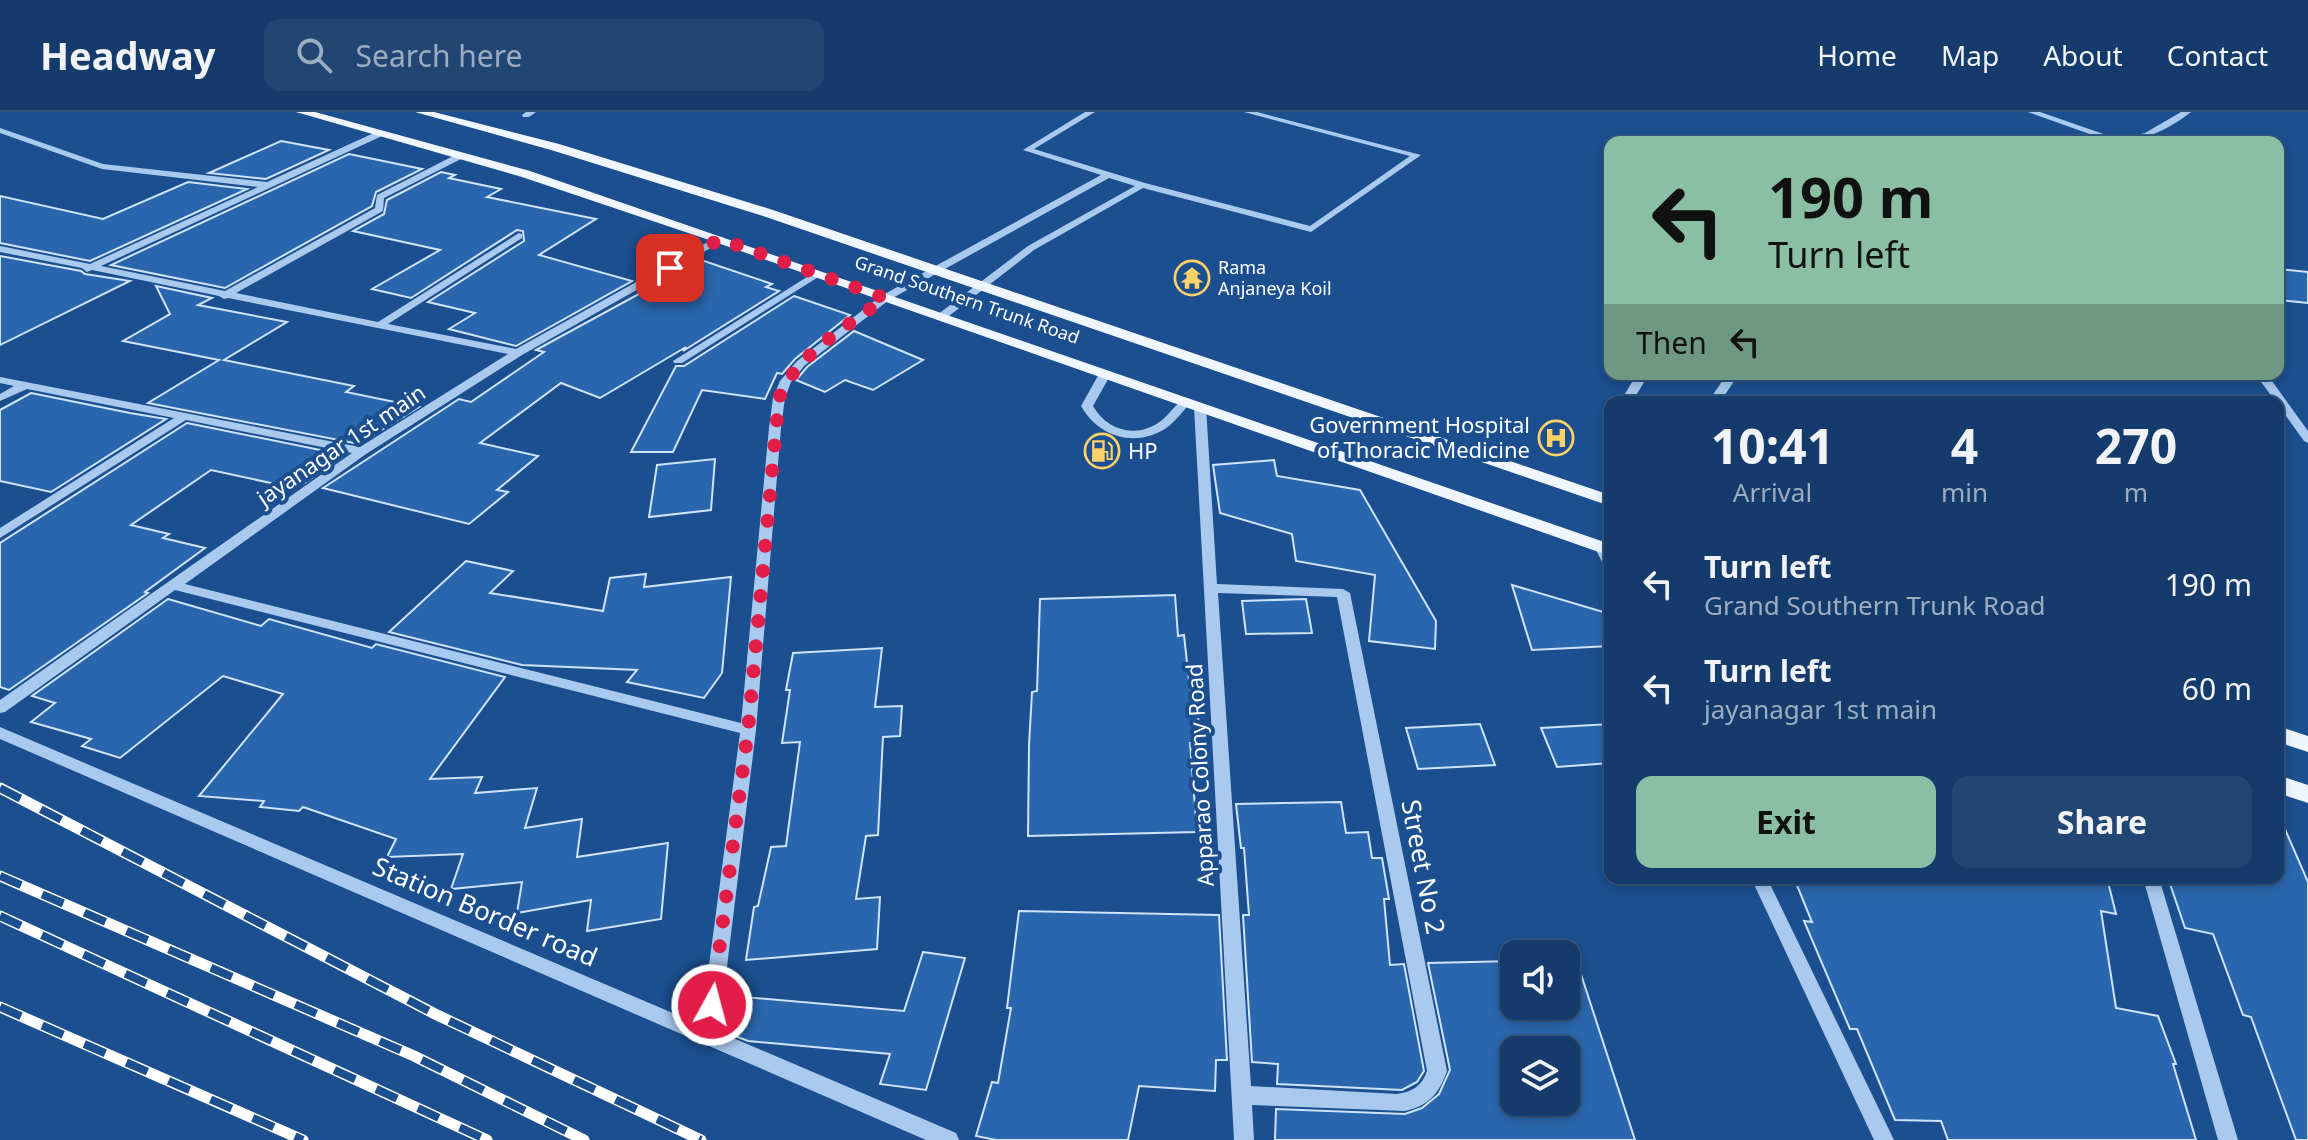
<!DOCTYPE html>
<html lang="en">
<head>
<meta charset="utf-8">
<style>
  body { margin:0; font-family:"Noto Sans",sans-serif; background:#214673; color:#f1f3f6; height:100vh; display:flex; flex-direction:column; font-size:30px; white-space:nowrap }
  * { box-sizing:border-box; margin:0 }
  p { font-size:26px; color:#9dadc1 }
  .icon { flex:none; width:44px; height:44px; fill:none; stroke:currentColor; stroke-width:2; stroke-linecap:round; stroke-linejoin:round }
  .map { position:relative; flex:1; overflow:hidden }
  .panel { position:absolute; left:1604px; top:284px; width:680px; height:488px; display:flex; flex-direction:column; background:#143b6b; border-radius:16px; box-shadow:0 4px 12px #0003,0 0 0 2px #33557e }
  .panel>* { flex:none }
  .top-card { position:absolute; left:1604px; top:24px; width:680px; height:244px; border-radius:16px; box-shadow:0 4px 12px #0003,0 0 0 2px #33557e; background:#8abfa5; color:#111; overflow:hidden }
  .tools { position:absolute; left:1500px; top:828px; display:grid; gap:16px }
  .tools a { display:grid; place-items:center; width:80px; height:80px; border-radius:16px; background:#143b6b; box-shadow:0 4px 12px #0003,0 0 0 2px #33557e; font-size:40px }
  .pin { position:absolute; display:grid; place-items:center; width:68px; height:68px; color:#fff; margin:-34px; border-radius:16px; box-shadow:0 4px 12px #0006 }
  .me { position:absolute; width:88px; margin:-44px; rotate:7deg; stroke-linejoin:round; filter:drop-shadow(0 0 6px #0008) }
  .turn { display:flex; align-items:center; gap:28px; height:168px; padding:0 32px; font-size:36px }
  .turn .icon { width:104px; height:104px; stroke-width:2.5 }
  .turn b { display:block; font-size:56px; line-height:68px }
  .then { display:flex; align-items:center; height:76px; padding:0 32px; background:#0003; gap:16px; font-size:30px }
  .eta { display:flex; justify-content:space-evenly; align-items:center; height:136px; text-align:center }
  .eta b { font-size:48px; font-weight:700; line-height:56px }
  .button { display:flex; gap:16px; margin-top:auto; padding:16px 32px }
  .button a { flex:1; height:92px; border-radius:16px; background:#8abfa5; color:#111; font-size:32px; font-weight:700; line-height:92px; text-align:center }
  .button a+a { background:#214673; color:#f1f3f6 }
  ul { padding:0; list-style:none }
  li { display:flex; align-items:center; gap:24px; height:104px; padding:0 32px }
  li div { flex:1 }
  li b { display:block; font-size:30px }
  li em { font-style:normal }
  header { display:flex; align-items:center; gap:48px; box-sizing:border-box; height:112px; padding:0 40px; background:#143b6b; border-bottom:2px solid #33557e }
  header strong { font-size:38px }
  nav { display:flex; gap:44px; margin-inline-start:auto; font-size:28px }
  .search { width:560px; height:72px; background:#214673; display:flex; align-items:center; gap:20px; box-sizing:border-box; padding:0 28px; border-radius:16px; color:#9dadc1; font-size:30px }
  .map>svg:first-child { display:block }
</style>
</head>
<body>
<header>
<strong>Headway</strong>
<div class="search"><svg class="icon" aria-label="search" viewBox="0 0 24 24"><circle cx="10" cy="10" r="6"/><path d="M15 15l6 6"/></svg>Search here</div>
<nav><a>Home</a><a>Map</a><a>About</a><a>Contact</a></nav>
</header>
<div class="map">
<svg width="2308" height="1028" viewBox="0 0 2308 1028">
  <rect width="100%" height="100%" fill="#1b4f8f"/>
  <g fill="#2a66ad" stroke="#cfe3fa" stroke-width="2" fill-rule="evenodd">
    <polygon points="281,29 329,38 266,67 209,61"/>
    <polygon points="349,42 422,57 376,80 372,94 225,176 111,153"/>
    <polygon points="441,60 455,63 449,66 501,77 487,85 596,107 539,143 632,169 516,234 449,217 475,201 428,190 524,129 523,119 517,118 411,186 372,177 440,138 353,119 384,102 387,88"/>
    <polygon points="188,70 247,77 90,149 0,131 0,84 103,107"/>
    <polygon points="0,144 81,159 85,162 130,169 0,233"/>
    <polygon points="701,148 772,172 766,175 779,179 683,239 686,235 600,286 561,271 480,331 538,344 497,378 508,380 469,412 323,376 459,287 471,290 544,240 536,238"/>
    <polygon points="2278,157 2308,160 2308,191 2278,188"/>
    <polygon points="156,174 212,186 198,193 287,210 224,248 354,274 346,280 419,295 359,332 148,291 219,248 123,229 170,202"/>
    <polygon points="794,184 850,203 795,247 782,262 777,261 765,287 702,278 673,340 631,340 676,254 684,254"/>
    <polygon points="854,219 923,248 873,278 845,268 825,280 796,268 807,255"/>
    <polygon points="31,281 130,301 166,307 51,380 0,369 0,298"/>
    <polygon points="187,311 345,343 303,372 296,370 289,375 211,358 131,413 169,422 163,426 205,436 145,480 148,481 9,578 0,575 0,431"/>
    <polygon points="715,347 711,398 649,405 657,353"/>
    <polygon points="1274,348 1277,364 1360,378 1436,509 1435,537 1369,529 1375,463 1296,449 1292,422 1220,401 1213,353"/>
    <polygon points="466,449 513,459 490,481 603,499 610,466 646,462 644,475 731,465 722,561 704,586 627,570 637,558 522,553 389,520"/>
    <polygon points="1512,473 1610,502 1610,534 1532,538"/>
    <polygon points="1175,483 1178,524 1184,523 1190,578 1196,577 1200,631 1190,631 1197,720 1028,724 1029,633 1032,580 1037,579 1040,487"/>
    <polygon points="168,487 261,514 269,507 372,536 376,532 505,565 430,667 482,665 475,681 537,676 525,716 582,707 577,745 668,731 661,807 587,819 591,788 517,801 522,770 451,777 463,742 387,745 396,727 303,695 299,699 260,695 264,689 199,684 283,582 223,564 120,646 82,634 91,627 31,610 55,591 32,584"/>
    <polygon points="1306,487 1312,521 1246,522 1242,489"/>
    <polygon points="882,536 875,595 902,594 900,624 883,625 878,723 866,724 856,787 880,785 877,837 746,848 754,795 758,794 771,735 786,734 800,630 782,631 790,578 786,578 793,541"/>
    <polygon points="1480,612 1495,653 1418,657 1406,616"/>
    <polygon points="1610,612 1610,651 1557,655 1541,616"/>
    <polygon points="1341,690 1346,721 1368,720 1372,746 1382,746 1389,787 1384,787 1390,853 1404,852 1424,959 1417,970 1402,978 1277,972 1278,952 1252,950 1243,803 1249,803 1244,736 1241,736 1236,692"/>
    <polygon points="2278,701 2308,770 2308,1028 2296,1028 2251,905 2243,903 2213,822 2185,816 2168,766 2278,766"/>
    <polygon points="1794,766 2107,766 2116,802 2101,799 2116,896 2158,904 2176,952 2173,952 2196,1028 1948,1028 1941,1009 1895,1008 1857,917 1850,917 1804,809 1812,810"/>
    <polygon points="1019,799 1219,803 1227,948 1216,948 1215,979 1139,974 1128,1028 996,1028 976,1024 992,970 998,971 1011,896 1007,896"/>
    <polygon points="923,840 965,846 926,978 880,972 890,942 748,929 730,922 744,885 904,899"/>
    <path d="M 1566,847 L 1576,847 L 1635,1028 L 1275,1028 L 1276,997 L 1405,1002 L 1422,996 L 1439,982 L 1450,958 L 1428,851 L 1514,849 L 1514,894 L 1566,894 ZM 1514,938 L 1566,938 L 1566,990 L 1514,990 Z"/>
  </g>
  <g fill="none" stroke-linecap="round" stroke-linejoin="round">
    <g fill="#a9c9ee" fill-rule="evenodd">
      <polygon points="526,0 536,0 529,5 523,5 522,3"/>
      <polygon points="1085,0 1095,0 1034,37 1145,71 1310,114 1410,44 1244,0 1257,0 1421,43 1311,120 1143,76 1034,138 945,207 937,207 937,203 1028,134 1135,74 1109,66 889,188 805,253 791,270 785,286 781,316 756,618 719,920 956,1021 959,1028 926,1028 0,627 0,615 701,913 740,621 175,478 5,600 0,601 0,588 352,341 186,308 0,426 0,416 174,306 27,277 0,289 0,282 14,274 0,271 0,265 360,335 508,242 228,186 224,187 219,184 92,158 87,160 82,156 0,140 0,134 90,152 258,75 102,57 0,21 0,16 103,52 267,70 376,20 382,20 382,24 101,154 225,179 375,96 377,83 457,42 463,42 463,46 384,86 383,99 236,181 378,210 519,121 522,122 522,126 388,212 516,237 717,125 723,125 723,129 522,243 366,342 185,472 741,611 769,316 773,286 780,269 797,249 881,184 1101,63 1023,38"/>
      <path d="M 2028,0 L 2040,0 L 2118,27 L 2145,21 L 2181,0 L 2191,0 C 2168,18 2142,30 2112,30 Z"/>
      <polygon points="815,160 823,162 682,251 674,251 673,249"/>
      <path d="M 1105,259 L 1111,262 L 1093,294 C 1107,319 1137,327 1161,309 C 1170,302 1175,292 1185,287 L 1191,290 C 1184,298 1177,307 1169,314 C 1138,337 1099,326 1081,294 L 1099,262 Z"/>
      <polygon points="1637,262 1649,262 1632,290 1620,290"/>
      <polygon points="1727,262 1739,262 1720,290 1708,290"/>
      <polygon points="2255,262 2267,262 2308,319 2308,331 2304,329 2278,293 2278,290 2276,290"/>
      <path d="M 1200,292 L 1206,295 L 1217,472 L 1343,477 L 1350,481 L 1447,959 C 1439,982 1428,994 1405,999 L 1252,993 L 1254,1028 L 1234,1028 L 1194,295 ZM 1218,481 L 1337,485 L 1427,959 C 1422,974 1412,980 1397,982 L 1251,974 Z"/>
      <polygon points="1602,432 1607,433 1610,439 1610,457 1605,456 1595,436"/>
      <polygon points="1751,766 1767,766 1894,1028 1874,1028"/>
      <polygon points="2143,766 2159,766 2238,1028 2218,1028"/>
    </g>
    <g fill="#f0f6ff" fill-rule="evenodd">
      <polygon points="296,0 315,0 530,59 1610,432 1610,444 715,130 522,65"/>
      <polygon points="415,0 434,0 559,32 773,98 1610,383 1610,394 763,104 551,38"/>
      <polygon points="2278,614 2308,624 2308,640 2278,630"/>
      <polygon points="2278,663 2308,673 2308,691 2278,681"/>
    </g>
    <g stroke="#fff" stroke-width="11">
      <g id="rail">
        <polyline points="0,676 435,902 701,1028"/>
        <polyline points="0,764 414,944 584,1028"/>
        <polyline points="0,804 487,1028"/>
        <polyline points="0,895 303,1028"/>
      </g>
    </g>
    <use href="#rail" stroke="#1b4f8f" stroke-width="8" stroke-dasharray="23" stroke-linecap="butt"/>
  </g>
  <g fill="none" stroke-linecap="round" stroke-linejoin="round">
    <path stroke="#e11d48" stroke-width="14" stroke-dasharray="0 25.2" d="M 670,156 L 720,127 L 885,186 C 849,214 796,242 779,286 L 748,618 L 712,893"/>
  </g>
  <defs>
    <g id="temple-ring" transform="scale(1.8)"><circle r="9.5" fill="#1b4f8f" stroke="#ffd166" stroke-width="1.5"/><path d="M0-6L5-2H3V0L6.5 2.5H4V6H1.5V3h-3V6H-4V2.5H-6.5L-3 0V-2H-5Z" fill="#ffd166"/></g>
    <g id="hospital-ring" transform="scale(1.8)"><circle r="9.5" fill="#1b4f8f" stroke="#ffd166" stroke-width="1.5"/><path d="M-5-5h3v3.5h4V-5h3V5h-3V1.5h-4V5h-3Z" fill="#ffd166"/></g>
    <g id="fuel-ring" transform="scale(1.8)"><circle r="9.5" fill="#1b4f8f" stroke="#ffd166" stroke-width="1.5"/><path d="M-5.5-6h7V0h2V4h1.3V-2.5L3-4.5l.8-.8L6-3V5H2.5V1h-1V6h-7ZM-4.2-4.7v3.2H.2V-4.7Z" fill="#ffd166"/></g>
  </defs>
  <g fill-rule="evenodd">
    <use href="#temple-ring" x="1192" y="166"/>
    <use href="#hospital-ring" x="1556" y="326"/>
    <use href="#fuel-ring" x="1102" y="339"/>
  </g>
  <g text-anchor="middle" stroke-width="8" stroke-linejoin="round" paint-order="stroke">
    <g font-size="18" fill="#fff" stroke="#1b4f8f" text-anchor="start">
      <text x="1218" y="162">Rama<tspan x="1218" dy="21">Anjaneya Koil</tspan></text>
    </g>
    <g font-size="18" fill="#fff" stroke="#1b4f8f">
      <text transform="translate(967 188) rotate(19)" y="6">Grand Southern Trunk Road</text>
    </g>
    <g font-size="22" fill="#fff" stroke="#1b4f8f" text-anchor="end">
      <text x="1530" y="321">Government Hospital<tspan x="1530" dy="25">of Thoracic Medicine</tspan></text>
      <text x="1128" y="347" text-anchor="start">HP</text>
    </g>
    <g font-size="22" fill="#fff" stroke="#1b4f8f">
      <text transform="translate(341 333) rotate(-34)" y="8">jayanagar 1st main</text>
      <text transform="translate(1200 663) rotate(-93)" y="8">Apparao Colony Road</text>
    </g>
    <g font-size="26" fill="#fff" stroke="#1b4f8f">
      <text transform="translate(1423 755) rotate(79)" y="9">Street No 2</text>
      <text transform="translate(485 800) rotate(23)" y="9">Station Border road</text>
    </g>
  </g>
</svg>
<div class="tools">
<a><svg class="icon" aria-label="sound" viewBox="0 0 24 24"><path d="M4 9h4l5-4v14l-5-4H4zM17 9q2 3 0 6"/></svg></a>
<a><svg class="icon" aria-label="layers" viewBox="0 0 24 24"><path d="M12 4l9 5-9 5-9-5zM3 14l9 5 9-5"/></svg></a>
</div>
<div class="pin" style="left:670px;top:156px;background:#d93025"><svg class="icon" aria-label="arrive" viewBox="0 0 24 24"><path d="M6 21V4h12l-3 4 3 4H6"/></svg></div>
<svg class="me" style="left:712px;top:893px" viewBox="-20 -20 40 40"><circle r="17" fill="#e11d48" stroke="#fff" stroke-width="3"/><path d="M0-11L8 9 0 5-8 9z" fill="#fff"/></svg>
<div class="top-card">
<div class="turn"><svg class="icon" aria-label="left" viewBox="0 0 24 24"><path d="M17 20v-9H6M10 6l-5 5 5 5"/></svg><div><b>190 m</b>Turn left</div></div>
<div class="then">Then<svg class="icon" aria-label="left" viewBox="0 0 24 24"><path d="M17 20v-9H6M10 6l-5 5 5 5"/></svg></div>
</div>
<section class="panel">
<div class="eta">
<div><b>10:41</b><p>Arrival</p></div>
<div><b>4</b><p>min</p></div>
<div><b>270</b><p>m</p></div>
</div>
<ul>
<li><svg class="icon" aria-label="left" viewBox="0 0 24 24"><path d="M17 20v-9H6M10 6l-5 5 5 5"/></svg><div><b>Turn left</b><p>Grand Southern Trunk Road</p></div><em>190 m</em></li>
<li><svg class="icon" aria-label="left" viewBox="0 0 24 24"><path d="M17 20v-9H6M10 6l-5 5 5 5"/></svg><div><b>Turn left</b><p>jayanagar 1st main</p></div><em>60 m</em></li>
</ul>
<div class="button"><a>Exit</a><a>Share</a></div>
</section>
</div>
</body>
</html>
